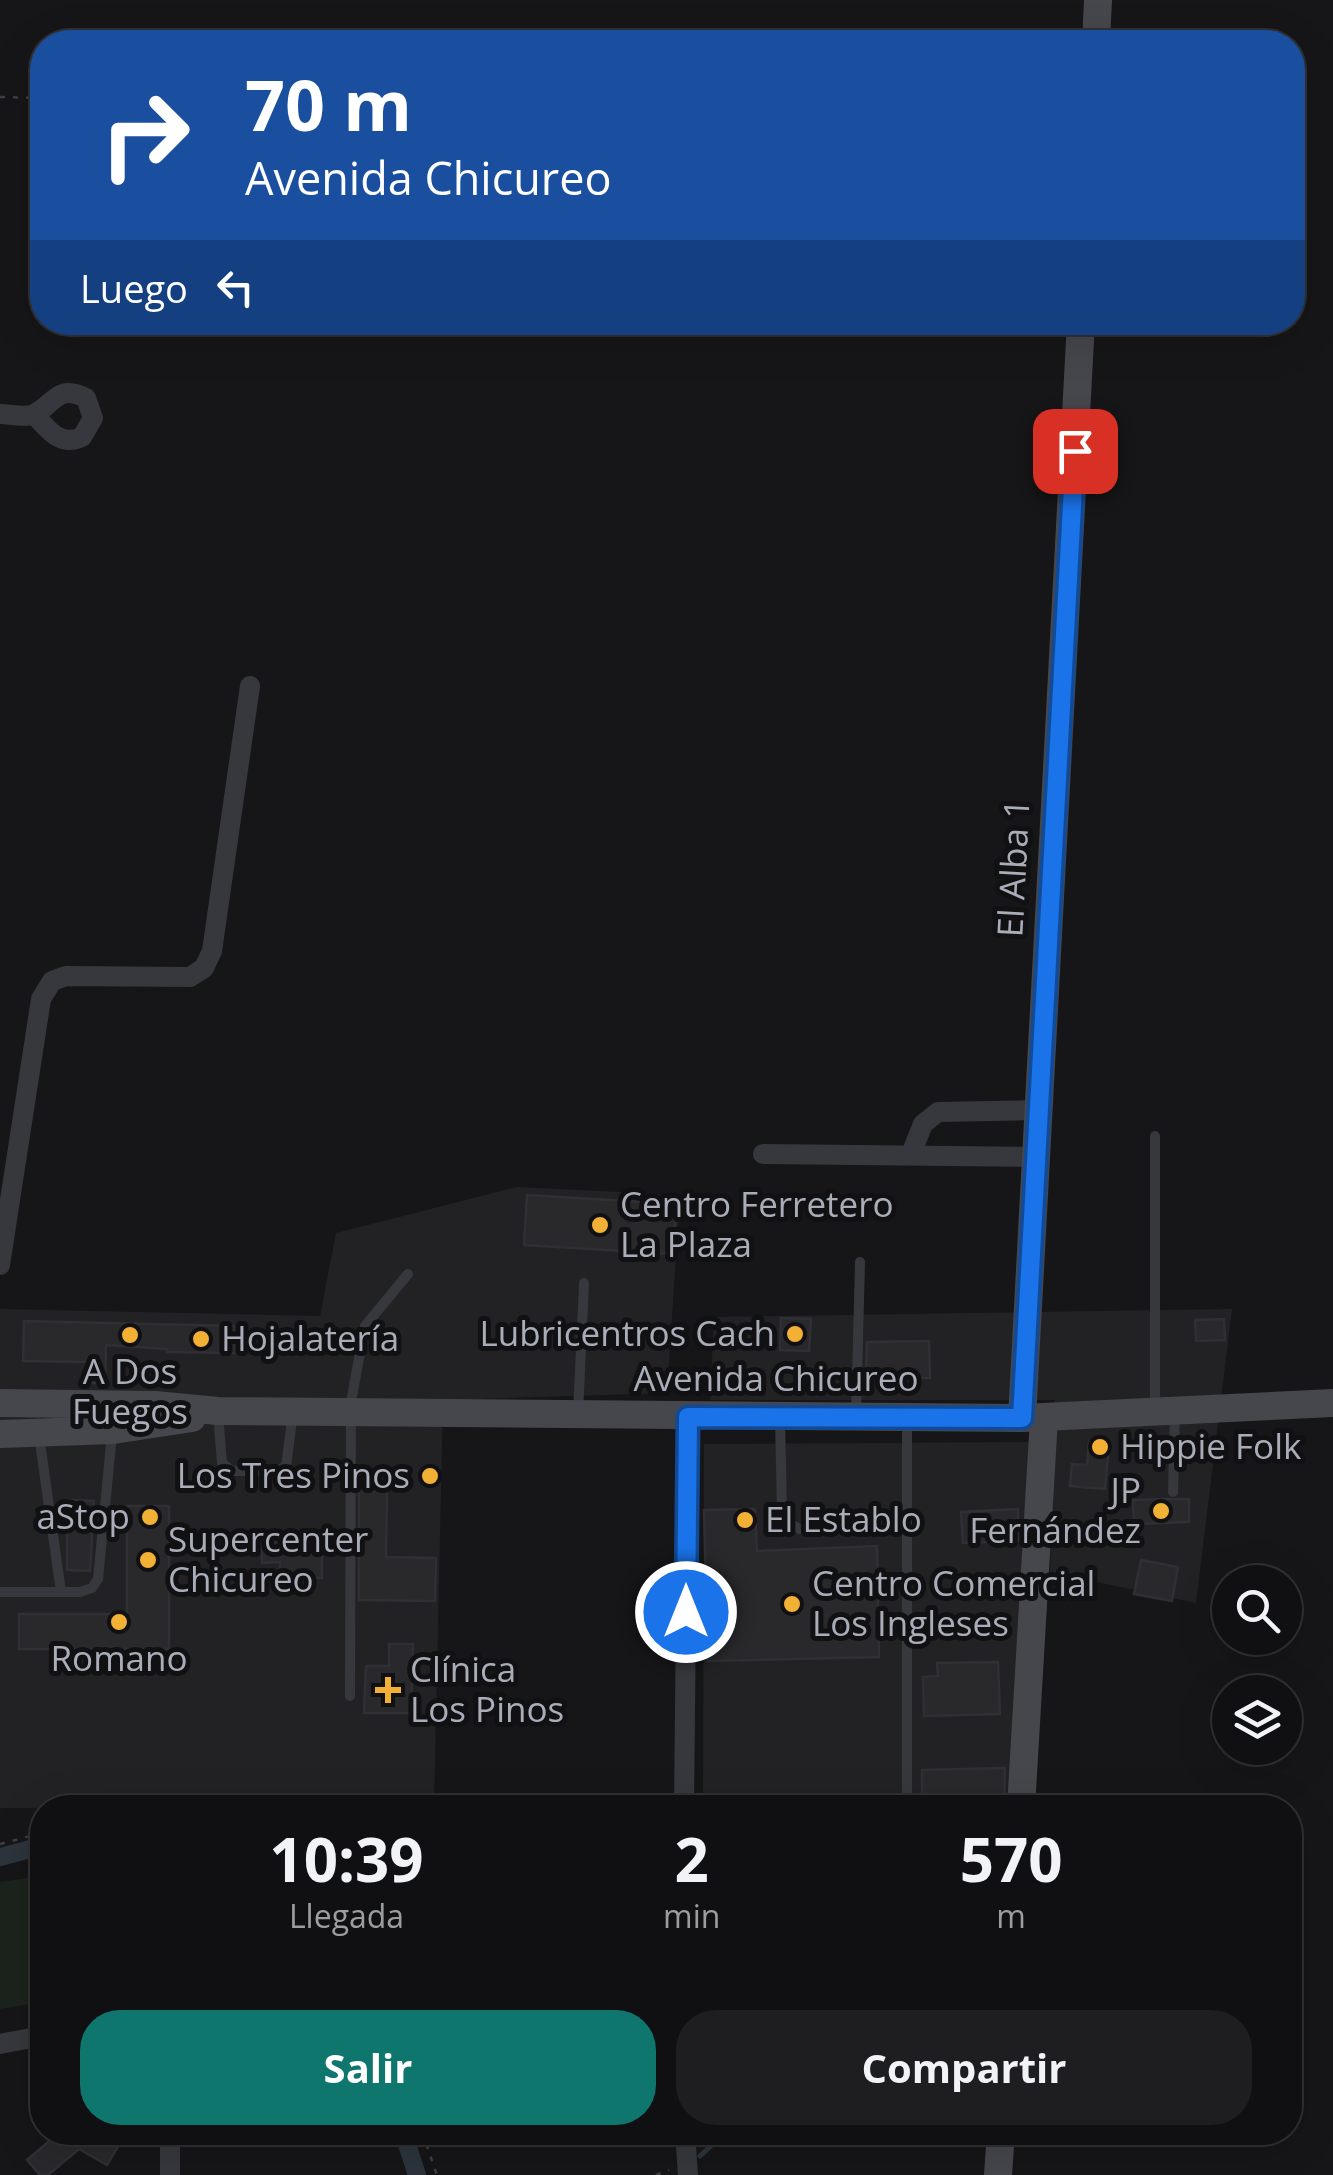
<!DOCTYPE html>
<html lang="es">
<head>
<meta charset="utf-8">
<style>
  body { margin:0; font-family:"Open Sans",sans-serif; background:#1e1e20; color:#f1f3f6; height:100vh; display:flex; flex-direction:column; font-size:38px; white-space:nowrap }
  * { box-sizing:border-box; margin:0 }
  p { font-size:32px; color:#9c9d9f }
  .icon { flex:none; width:55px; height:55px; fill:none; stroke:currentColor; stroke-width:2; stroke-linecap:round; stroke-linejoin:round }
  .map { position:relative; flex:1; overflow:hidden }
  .details { position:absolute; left:30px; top:1795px; width:1272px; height:350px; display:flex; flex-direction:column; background:#101012; border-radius:40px; box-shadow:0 10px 40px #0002,0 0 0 2px #303032 }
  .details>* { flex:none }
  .top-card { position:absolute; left:30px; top:30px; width:1275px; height:305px; border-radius:40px; box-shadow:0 10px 40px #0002,0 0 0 2px #303032; background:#1a4fa0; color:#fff; overflow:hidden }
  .buttons { position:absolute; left:1212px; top:1565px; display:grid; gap:20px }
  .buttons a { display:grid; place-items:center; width:90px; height:90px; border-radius:50%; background:#101012; box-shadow:0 10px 40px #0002,0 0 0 2px #303032; font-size:50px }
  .pin { position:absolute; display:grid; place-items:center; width:85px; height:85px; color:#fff; margin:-42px; border-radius:20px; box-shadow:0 5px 15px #0006 }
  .me { position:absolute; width:110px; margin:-55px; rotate:0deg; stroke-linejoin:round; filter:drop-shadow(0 0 8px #0008) }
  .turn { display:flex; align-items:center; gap:35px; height:210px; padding:0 50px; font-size:45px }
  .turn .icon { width:130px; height:130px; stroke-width:2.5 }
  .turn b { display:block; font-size:70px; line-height:85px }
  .then { display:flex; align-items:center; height:95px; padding:0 50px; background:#0003; gap:20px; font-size:38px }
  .eta { display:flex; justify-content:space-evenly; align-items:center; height:170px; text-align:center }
  .eta b { font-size:60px; font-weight:700; line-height:70px }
  .action { display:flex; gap:20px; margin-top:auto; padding:20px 50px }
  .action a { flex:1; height:115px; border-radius:40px; background:#0f766e; color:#fff; font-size:40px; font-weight:700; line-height:115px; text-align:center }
  .action a+a { background:#1e1e20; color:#f1f3f6 }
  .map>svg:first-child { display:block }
</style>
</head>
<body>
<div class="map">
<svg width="1333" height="2175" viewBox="0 0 1333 2175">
  <rect width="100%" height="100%" fill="#161618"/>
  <g fill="#222225">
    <polygon points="517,1187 680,1195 667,1393 443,1400 434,1807 0,1808 0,1309 320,1316 336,1233"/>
    <polygon points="1232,1309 1196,1603 1050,1572 1055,1400 710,1400 714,1317"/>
    <polygon points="1031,1442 1008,1807 703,1808 704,1444"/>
  </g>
  <polygon fill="#1c231d" points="42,1876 42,2002 0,2009 0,1882"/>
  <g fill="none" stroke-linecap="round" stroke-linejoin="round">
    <polyline stroke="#2c353c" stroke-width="5" points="700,2156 726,2132"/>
    <g stroke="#2c353c" stroke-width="18">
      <polyline points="0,1857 42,1846"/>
      <polyline points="403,2132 417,2175"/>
    </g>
  </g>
  <g fill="#29292c" stroke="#303034" stroke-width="2.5">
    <polygon points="527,1195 676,1204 673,1254 524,1245"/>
    <polygon points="781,1318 811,1319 809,1351 780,1350"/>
    <polygon points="1224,1319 1225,1340 1196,1341 1195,1320"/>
    <polygon points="24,1321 235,1326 235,1353 167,1352 167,1349 106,1345 105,1383 91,1383 91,1362 23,1361"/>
    <polygon points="929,1341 930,1378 911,1378 911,1374 866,1374 867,1342"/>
    <polygon points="1089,1442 1109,1444 1105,1489 1070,1486 1072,1464 1087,1465"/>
    <polygon points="359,1491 387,1491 386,1557 436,1558 435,1601 359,1600"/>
    <polygon points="1168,1499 1189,1499 1189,1522 1134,1524 1133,1500"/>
    <polygon points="67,1500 94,1501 90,1571 67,1570"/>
    <polygon points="127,1506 169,1506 169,1649 19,1649 19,1614 127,1614"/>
    <polygon points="755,1509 757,1551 877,1546 879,1657 708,1661 704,1510"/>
    <polygon points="1018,1509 1019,1541 963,1543 961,1512"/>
    <polygon points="322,1532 322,1578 280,1578 280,1562 262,1563 261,1533"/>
    <polygon points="1141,1560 1178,1567 1172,1601 1134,1594"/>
    <polygon points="389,1644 413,1644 411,1713 364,1713 366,1666 389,1666"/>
    <polygon points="998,1662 1000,1714 924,1716 923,1677 938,1676 937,1663"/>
    <polygon points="1005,1768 1004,1808 922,1808 922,1770"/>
    <polygon points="60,2132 98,2132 119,2145 107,2165 79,2149 48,2175 40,2175 27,2160"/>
  </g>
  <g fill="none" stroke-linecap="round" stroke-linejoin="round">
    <g stroke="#3d3f44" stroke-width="2.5" stroke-dasharray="5 8" stroke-linecap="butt">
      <polyline points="0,97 42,98"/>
      <polyline points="0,1844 42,1833"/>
      <polyline points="422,2132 437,2175"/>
      <polyline points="656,2175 669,2170"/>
    </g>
    <g stroke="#37383d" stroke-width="10">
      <polyline points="1155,1407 1155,1136"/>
      <polyline points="218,1413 222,1463 232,1471 278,1471 286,1466 293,1413"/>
      <polyline points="578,1414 584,1283"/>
      <polyline points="856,1415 860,1262"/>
      <polyline points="780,1419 782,1511 788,1523 800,1529 906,1525"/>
      <polyline points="39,1435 61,1592"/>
      <polyline points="1173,1492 1175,1413"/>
      <polyline points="0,1592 80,1592 92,1588 98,1579 112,1434"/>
      <polyline points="350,1696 351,1402 365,1326 408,1274"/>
      <polyline points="907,1808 907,1418"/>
    </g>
    <g stroke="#37383d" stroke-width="20">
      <path d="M 0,414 C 9,414 26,418 34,414 C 54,405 57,383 86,398 L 93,418 L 82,437 C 60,447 48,430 34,414"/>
      <polyline points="763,1154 1036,1157"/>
      <polyline points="911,1154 923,1124 938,1112 1038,1110"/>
      <polyline points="0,1265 41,999 52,981 66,976 190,977 204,968 212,951 250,686"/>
      <polyline points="684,1808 688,1417"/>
      <polyline points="0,2044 42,2036"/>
      <polyline points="170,2132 170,2175"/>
      <polyline points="685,2132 688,2175"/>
    </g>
    <g stroke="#45474d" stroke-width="28">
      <polyline points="1096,42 1098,0"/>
      <polyline points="0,1403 155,1405 218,1411 1022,1418 1333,1403"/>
      <polyline points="1022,1418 1081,322"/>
      <polyline points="0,1434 113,1430 192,1418"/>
      <polyline points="1021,1808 1044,1418"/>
      <polyline points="998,2175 1001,2132"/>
    </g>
  </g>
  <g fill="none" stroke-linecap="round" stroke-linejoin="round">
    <g stroke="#114b97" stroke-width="25">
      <polyline id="route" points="686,1612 688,1417 1022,1418 1075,451"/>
    </g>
    <use href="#route" stroke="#1a73e8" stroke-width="18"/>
  </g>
  <g fill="#f2b134" stroke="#111113" stroke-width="4">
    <circle cx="600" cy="1225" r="10"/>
    <circle cx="795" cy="1334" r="10"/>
    <circle cx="130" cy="1335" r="10"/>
    <circle cx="201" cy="1339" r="10"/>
    <circle cx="1100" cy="1447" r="10"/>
    <circle cx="430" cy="1476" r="10"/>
    <circle cx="1161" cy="1511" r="10"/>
    <circle cx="150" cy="1517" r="10"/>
    <circle cx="745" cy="1520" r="10"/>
    <circle cx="148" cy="1560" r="10"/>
    <circle cx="792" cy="1604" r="10"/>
    <circle cx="119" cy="1622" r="10"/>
    <path d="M383 1675h10v10h10v10h-10v10h-10v-10h-10v-10h10z"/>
  </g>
  <g text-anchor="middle" stroke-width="10" stroke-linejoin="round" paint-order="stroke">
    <g font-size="35" fill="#a8adb8" stroke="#111113">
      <text transform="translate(1014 868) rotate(-87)" y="12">El Alba 1</text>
      <text x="776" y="1391">Avenida Chicureo</text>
    </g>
    <g font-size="35" fill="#a8adb8" stroke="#111113" text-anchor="start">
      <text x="620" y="1217">Centro Ferretero<tspan x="620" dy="40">La Plaza</tspan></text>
      <text x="775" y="1346" text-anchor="end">Lubricentros Cach</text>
      <text x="221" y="1351">Hojalatería</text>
      <text x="130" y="1384" text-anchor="middle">A Dos<tspan x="130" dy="40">Fuegos</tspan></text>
      <text x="1120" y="1459">Hippie Folk</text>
      <text x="410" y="1488" text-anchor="end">Los Tres Pinos</text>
      <text x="1141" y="1503" text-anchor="end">JP<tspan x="1141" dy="40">Fernández</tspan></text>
      <text x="130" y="1529" text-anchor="end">aStop</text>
      <text x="765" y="1532">El Establo</text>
      <text x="168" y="1552">Supercenter<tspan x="168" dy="40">Chicureo</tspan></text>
      <text x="812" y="1596">Centro Comercial<tspan x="812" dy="40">Los Ingleses</tspan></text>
      <text x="119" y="1671" text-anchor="middle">Romano</text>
      <text x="410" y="1682">Clínica<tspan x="410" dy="40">Los Pinos</tspan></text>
    </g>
  </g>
</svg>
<div class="buttons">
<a><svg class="icon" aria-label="search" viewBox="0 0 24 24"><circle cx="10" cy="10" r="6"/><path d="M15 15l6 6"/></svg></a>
<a><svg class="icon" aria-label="layers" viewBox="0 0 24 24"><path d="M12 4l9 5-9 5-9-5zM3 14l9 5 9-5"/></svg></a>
</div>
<div class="pin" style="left:1075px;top:451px;background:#d93025"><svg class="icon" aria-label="arrive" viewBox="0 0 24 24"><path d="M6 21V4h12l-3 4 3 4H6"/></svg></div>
<svg class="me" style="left:686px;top:1612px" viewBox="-20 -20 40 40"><circle r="17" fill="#1a73e8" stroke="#fff" stroke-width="3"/><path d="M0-11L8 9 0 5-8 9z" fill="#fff"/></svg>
<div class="top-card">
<div class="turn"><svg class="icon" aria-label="right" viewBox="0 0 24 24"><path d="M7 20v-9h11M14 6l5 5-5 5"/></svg><div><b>70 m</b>Avenida Chicureo</div></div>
<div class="then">Luego<svg class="icon" aria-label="left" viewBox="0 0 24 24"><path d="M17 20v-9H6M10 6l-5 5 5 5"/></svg></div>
</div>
<section class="details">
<div class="eta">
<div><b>10:39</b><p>Llegada</p></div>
<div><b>2</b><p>min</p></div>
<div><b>570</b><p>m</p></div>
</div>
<div class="action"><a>Salir</a><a>Compartir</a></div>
</section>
</div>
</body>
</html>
